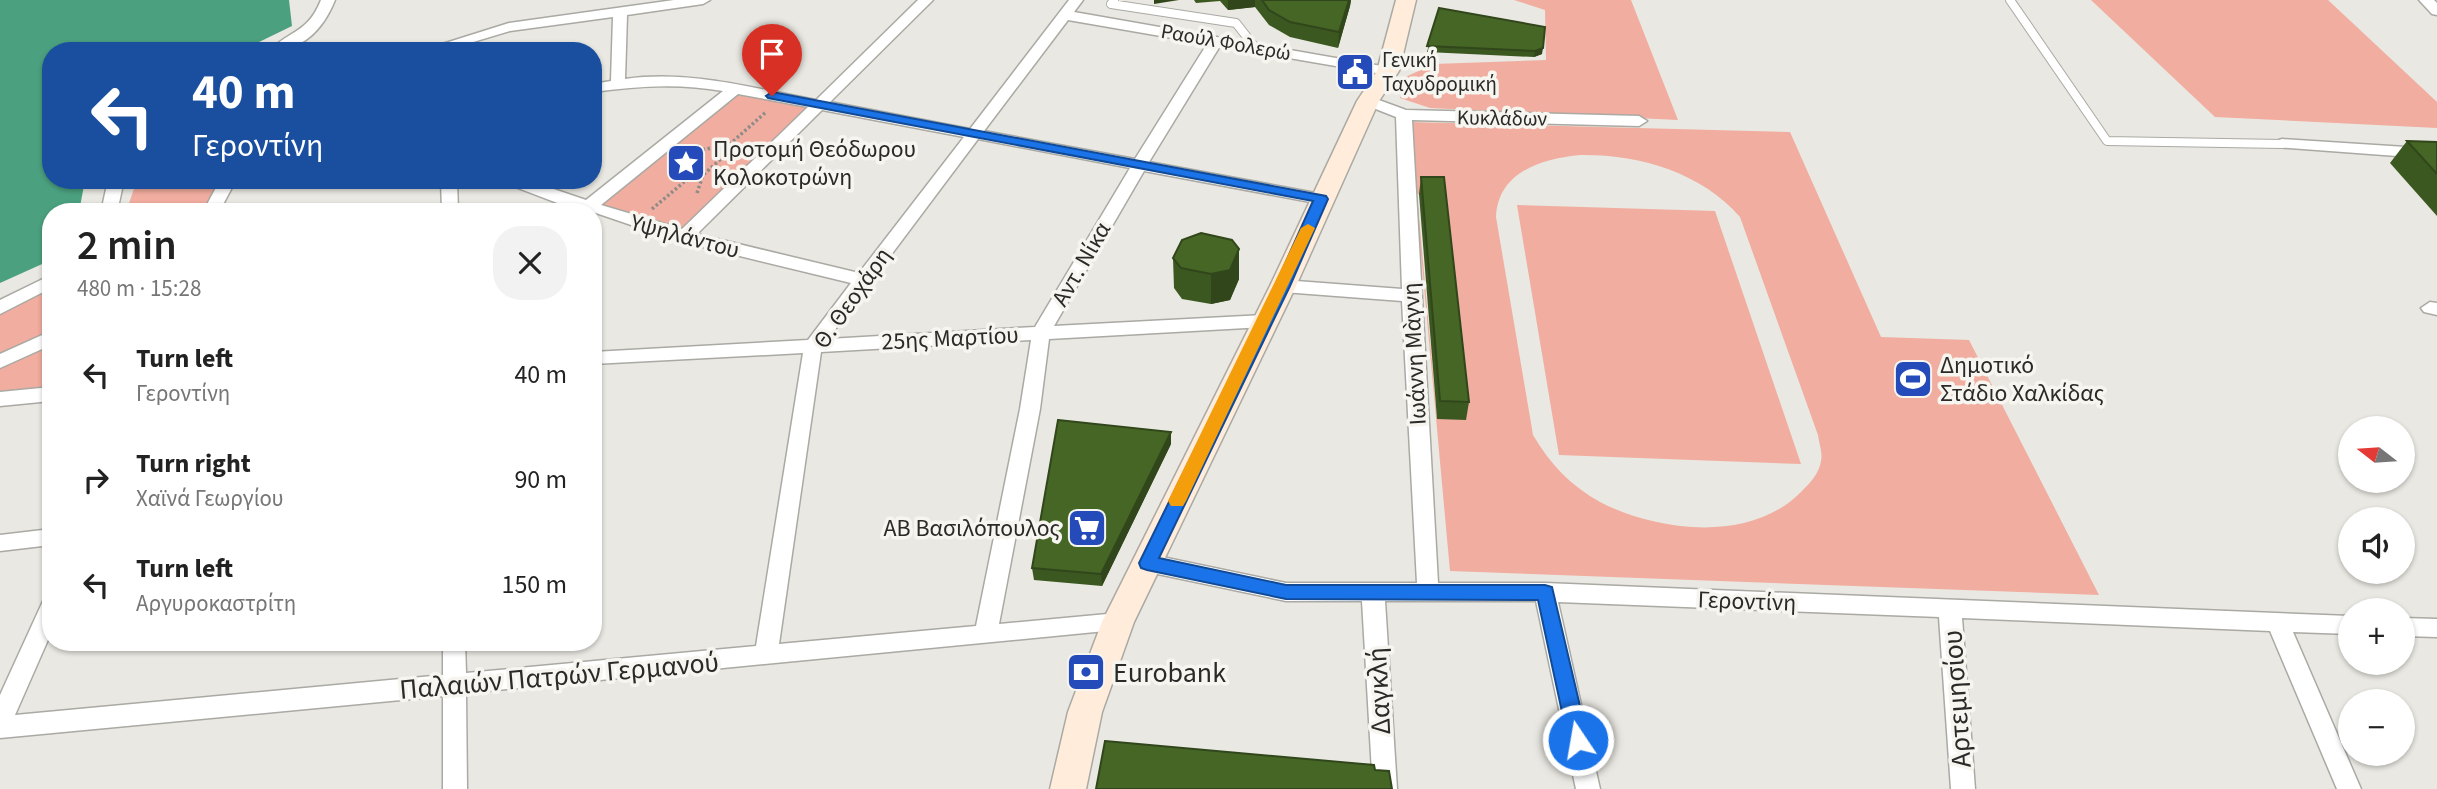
<!DOCTYPE html>
<html lang="en">
<head>
<meta charset="utf-8">
<style>
  body { margin:0; font-family:"Source Sans 3",sans-serif; background:#f2f2f2; color:#222; height:100vh; display:flex; flex-direction:column; font-size:26px; white-space:nowrap }
  * { box-sizing:border-box; margin:0 }
  p { font-size:23px; color:#767676 }
  .icon { flex:none; width:38px; height:38px; fill:none; stroke:currentColor; stroke-width:2; stroke-linecap:round; stroke-linejoin:round }
  .map { position:relative; flex:1; overflow:hidden }
  .side { position:absolute; left:42px; top:203px; width:560px; height:448px; display:flex; flex-direction:column; background:#fff; border-radius:28px; box-shadow:0 2px 5px #0004 }
  .side>* { flex:none }
  .hud { position:absolute; left:42px; top:42px; width:560px; height:147px; border-radius:28px; box-shadow:0 2px 5px #0004; background:#1a4fa0; color:#fff; overflow:hidden }
  .needle { width:46px; rotate:287deg }
  .tools { position:absolute; left:2338px; top:416px; display:grid; gap:14px }
  .tools a { display:grid; place-items:center; width:77px; height:77px; border-radius:50%; background:#fff; box-shadow:0 2px 5px #0004; font-size:35px }
  .pin { position:absolute; display:grid; place-items:center; width:60px; height:60px; color:#fff; margin:-72px -30px; border-radius:50% 50% 50% 0; rotate:-45deg; box-shadow:0 0 7px #0007 }
  .pin .icon { rotate:45deg }
  .me { position:absolute; width:77px; margin:-38px; rotate:348deg; stroke-linejoin:round; filter:drop-shadow(0 0 5px #0008) }
  .turn { display:flex; align-items:center; gap:24px; height:147px; padding:0 35px; font-size:32px }
  .turn .icon { width:91px; height:91px; stroke-width:2.5 }
  .turn b { display:block; font-size:49px; line-height:60px }
  .round { display:grid; place-items:center; flex:none; width:74px; height:74px; border-radius:28px; background:#f2f2f2 }
  .summary { display:flex; align-items:center; justify-content:space-between; height:119px; padding:0 35px }
  h1 { font-size:42px; font-weight:600; line-height:52px }
  ul { padding:0; list-style:none }
  li { display:flex; align-items:center; gap:21px; height:105px; padding:0 35px }
  li div { flex:1 }
  li b { display:block; font-size:26px }
  li em { font-style:normal }
  .map>svg:first-child { display:block }
</style>
</head>
<body>
<div class="map">
<svg width="2437" height="789" viewBox="0 0 2437 789">
  <rect width="100%" height="100%" fill="#e9e8e2"/>
  <g fill="#f1ad9f" fill-rule="evenodd">
    <polygon points="1514,0 1631,0 1678,120 1430,108 1400,98 1401,79 1434,64 1546,60 1545,10"/>
    <polygon points="2091,0 2328,0 2437,102 2437,128 2215,117"/>
    <polygon points="736,88 819,105 684,237 587,208"/>
    <path d="M 1409,122 L 1790,132 L 1881,337 L 1969,340 L 2099,595 L 1450,571 ZM 1580,155 C 1638,154 1701,172 1740,217 L 1818,435 C 1819,443 1823,454 1821,461 C 1819,474 1810,483 1801,492 C 1751,543 1658,532 1600,502 C 1571,486 1550,464 1533,435 L 1496,217 C 1498,172 1541,159 1580,155 ZM 1417,194 L 1441,195 L 1437,418 Z"/>
    <polygon points="137,180 228,180 211,212 126,212"/>
    <polygon points="1517,205 1715,211 1801,464 1559,455"/>
    <polygon points="51,288 51,394 0,399 0,313"/>
  </g>
  <polygon fill="#4ba17f" points="0,0 289,0 292,26 251,46 222,51 51,51 51,180 85,180 79,212 51,212 51,260 0,283"/>
  <g fill="none" stroke-linecap="round" stroke-linejoin="round">
    <g stroke="#aaa9a3" stroke-width="10">
      <g id="lane">
        <polyline points="1114,0 1111,4 1236,23 1254,46"/>
        <polyline points="2010,0 2107,141 2282,144"/>
      </g>
    </g>
    <g stroke="#aaa9a3" stroke-width="3">
      <g id="street">
        <path d="M 321,0 L 335,0 C 323,30 302,51 269,51 C 290,30 308,33 321,0 Z"/>
        <path d="M 674,0 L 710,0 L 703,4 L 627,15 L 625,79 C 690,70 752,88 816,100 L 918,0 L 933,0 L 830,102 L 970,129 L 1069,0 L 1083,0 L 1074,12 L 1393,68 L 1395,71 L 1388,75 L 1220,46 L 1149,162 L 1321,194 L 1329,199 L 1321,204 L 1144,171 L 1054,326 L 1264,315 L 1273,321 L 1264,327 L 1049,339 L 1040,409 L 999,624 L 1118,613 L 1126,615 L 1129,622 L 1126,629 L 466,693 L 467,789 L 443,789 L 443,696 L 0,738 L 0,695 L 43,601 L 51,598 L 51,633 L 15,715 L 443,675 L 443,642 L 465,642 L 466,673 L 756,646 L 803,353 L 593,364 L 593,352 L 808,340 L 851,283 L 678,241 L 593,212 L 581,212 L 505,183 L 503,180 L 527,180 L 586,200 L 723,91 C 679,83 637,86 593,92 L 593,84 L 611,81 L 613,17 L 510,31 L 443,51 L 420,51 L 509,23 ZM 1068,20 L 1207,44 L 1135,159 L 984,131 ZM 738,94 L 808,107 L 682,229 L 601,205 ZM 822,110 L 964,137 L 859,273 L 697,234 ZM 978,139 L 1130,168 L 1035,327 L 828,339 ZM 1031,340 L 1020,409 L 976,626 L 779,644 L 821,352 Z"/>
        <polygon points="2419,0 2434,0 2437,3 2437,15 2432,14"/>
        <polygon points="1368,96 1406,110 1639,116 1647,121 1639,126 1412,120 1438,583 1545,583 2350,616 2350,634 2293,632 2361,789 2337,789 2270,631 1962,618 1975,789 1951,789 1939,617 1558,602 1600,789 1576,789 1536,601 1385,601 1397,789 1373,789 1362,601 1286,601 1148,572 1140,569 1137,563 1140,557 1148,554 1286,583 1417,583 1402,301 1283,292 1274,286 1283,280 1402,289 1396,117 1363,104 1360,101"/>
        <polygon points="2282,139 2437,149 2437,159 2276,147 2274,144 2276,141"/>
        <polygon points="108,180 124,180 117,212 101,212"/>
        <polygon points="220,180 236,180 219,212 203,212"/>
        <polygon points="441,180 457,180 458,212 442,212"/>
        <polygon points="51,275 51,288 0,314 0,300"/>
        <polygon points="2430,302 2437,303 2437,315 2424,312 2421,308"/>
        <polygon points="51,331 51,345 0,368 0,354"/>
        <polygon points="51,387 51,401 0,406 0,392"/>
        <polygon points="51,529 51,545 0,551 0,535"/>
        <polygon points="2403,618 2437,619 2437,637 2403,636"/>
      </g>
    </g>
    <g stroke="#aaa9a3" stroke-width="3">
      <polygon id="secondary" points="1396,0 1416,0 1399,71 1379,101 1296,286 1134,622 1102,712 1086,789 1050,789 1068,712 1102,622 1270,286 1357,101 1377,71"/>
    </g>
    <g stroke="#8d8c88" stroke-width="3.5" stroke-dasharray="2.5 2.5" stroke-linecap="butt">
      <polyline points="688,153 729,144"/>
      <polyline points="697,193 703,175 723,157 730,144 766,112"/>
      <polyline points="652,209 684,182 702,175"/>
    </g>
    <use href="#lane" stroke="#fff" stroke-width="8"/>
    <use href="#street" fill="#fff" fill-rule="evenodd"/>
    <use href="#secondary" fill="#ffecda" fill-rule="evenodd"/>
  </g>
  <g fill="#3c5821">
    <polygon points="1194,0 1351,0 1350,6 1338,48 1290,37 1269,25 1255,7 1228,10 1220,1 1196,3"/>
    <polygon points="1439,8 1542,54 1534,57 1427,52"/>
    <polygon points="2407,141 2437,142 2437,216 2390,163"/>
    <polygon points="1421,177 1469,402 1466,420 1437,419 1419,194"/>
    <polygon points="1239,249 1239,279 1230,300 1211,304 1182,299 1174,288 1173,258"/>
    <polygon points="1171,444 1102,586 1034,580 1032,568"/>
  </g>
  <g fill="#31471b">
    <polygon points="1154,0 1179,0 1154,4"/>
    <polygon points="1228,0 1255,0 1255,7 1228,10"/>
    <polygon points="1349,0 1351,0 1350,6 1338,48 1339,32"/>
    <polygon points="1543,48 1542,54 1534,57 1535,51"/>
    <polygon points="1239,249 1239,279 1230,300 1211,304 1211,274"/>
    <polygon points="1171,432 1171,444 1102,586 1101,574"/>
  </g>
  <g fill="#466626" stroke="#31471b" stroke-width="2">
    <polygon points="1262,0 1349,0 1339,32 1290,22 1269,10"/>
    <polygon points="1439,8 1545,27 1543,48 1535,51 1427,46"/>
    <polygon points="2407,141 2437,142 2437,174"/>
    <polygon points="1421,177 1444,177 1469,402 1440,401"/>
    <polygon points="1201,233 1232,240 1239,249 1230,270 1211,274 1181,268 1173,258 1182,240"/>
    <polygon points="1058,420 1171,432 1101,574 1032,568"/>
    <polygon points="1105,741 1374,765 1375,770 1389,771 1392,789 1096,789"/>
  </g>
  <polygon fill="#1a73e8" stroke="#114b97" stroke-width="2" points="772,92 1326,196 1328,199 1290,286 1159,558 1286,585 1545,585 1552,587 1588,740 1585,746 1578,749 1571,746 1568,740 1538,600 1286,599 1147,570 1141,568 1139,563 1275,286 1313,201 768,98 766,96"/>
  <polygon fill="#f59e0b" points="1308,224 1315,228 1186,501 1183,506 1171,506 1168,501 1301,228"/>
  <defs>
    <g id="civic-square" transform="scale(2.0125)"><rect x="-9" y="-9" width="18" height="18" rx="4" fill="#254bba" stroke="#f6f5ef"/><path d="M-.6-6.5H3V-4.5H.6V-3L4-1V1h2V6H-6V1h2V-1L-.6-3ZM-1.2 2.5V6h2.4V2.5Z" fill="#fff"/></g>
    <g id="sight-square" transform="scale(2.0125)"><rect x="-9" y="-9" width="18" height="18" rx="4" fill="#254bba" stroke="#f6f5ef"/><path d="M0-6L1.8-2.2L6-1.7L2.9 1.2L3.7 5.4L0 3.3L-3.7 5.4L-2.9 1.2L-6-1.7L-1.8-2.2Z" fill="#fff"/></g>
    <g id="stadium-square" transform="scale(2.0125)"><rect x="-9" y="-9" width="18" height="18" rx="4" fill="#254bba" stroke="#f6f5ef"/><path d="M0-5a6.5 5 0 1 0 0 10a6.5 5 0 1 0 0-10ZM-3.5-1.8h7v3.6h-7Z" fill="#fff"/></g>
    <g id="supermarket-square" transform="scale(2.0125)"><rect x="-9" y="-9" width="18" height="18" rx="4" fill="#254bba" stroke="#f6f5ef"/><path d="M-6-5.5h2.5l.6 2H6L4.5 2H-2.5L-4.4-4H-6ZM-1.5 3.2a1.3 1.3 0 1 0 .1 0ZM3 3.2a1.3 1.3 0 1 0 .1 0Z" fill="#fff"/></g>
    <g id="bank-square" transform="scale(2.0125)"><rect x="-9" y="-9" width="18" height="18" rx="4" fill="#254bba" stroke="#f6f5ef"/><path d="M-6-4H6V4H-6ZM0-2.3a2.3 2.3 0 1 0 0 4.6a2.3 2.3 0 1 0 0-4.6Z" fill="#fff"/></g>
  </defs>
  <g fill-rule="evenodd">
    <use href="#civic-square" x="1355" y="72"/>
    <use href="#sight-square" x="686" y="163"/>
    <use href="#stadium-square" x="1913" y="379"/>
    <use href="#supermarket-square" x="1087" y="528"/>
    <use href="#bank-square" x="1086" y="672"/>
  </g>
  <g text-anchor="middle" stroke-width="7" stroke-linejoin="round" paint-order="stroke">
    <g font-size="21" fill="#2b2a28" stroke="#f6f5ef">
      <text transform="translate(1226 42) rotate(10)" y="7">Ραούλ Φολερώ</text>
      <text transform="translate(1502 118) rotate(1)" y="7">Κυκλάδων</text>
    </g>
    <g font-size="21" fill="#2b2a28" stroke="#f6f5ef" text-anchor="start">
      <text x="1382" y="67">Γενική<tspan x="1382" dy="24">Ταχυδρομική</tspan></text>
    </g>
    <g font-size="24" fill="#2b2a28" stroke="#f6f5ef" text-anchor="start">
      <text x="713" y="157">Προτομή Θεόδωρου<tspan x="713" dy="28">Κολοκοτρώνη</tspan></text>
      <text x="1940" y="373">Δημοτικό<tspan x="1940" dy="28">Στάδιο Χαλκίδας</tspan></text>
      <text x="1060" y="536" text-anchor="end">ΑΒ Βασιλόπουλος</text>
    </g>
    <g font-size="24" fill="#2b2a28" stroke="#f6f5ef">
      <text transform="translate(685 236) rotate(15)" y="8">Υψηλάντου</text>
      <text transform="translate(1081 264) rotate(-60)" y="8">Αντ. Νίκα</text>
      <text transform="translate(852 298) rotate(-55)" y="8">Θ. Θεοχάρη</text>
      <text transform="translate(950 338) rotate(-3)" y="8">25ης Μαρτίου</text>
      <text transform="translate(1414 354) rotate(-93)" y="8">Ιωάννη Μὰγνη</text>
      <text transform="translate(1747 601) rotate(2)" y="8">Γεροντίνη</text>
    </g>
    <g font-size="28" fill="#2b2a28" stroke="#f6f5ef" text-anchor="start">
      <text x="1113" y="682">Eurobank</text>
    </g>
    <g font-size="28" fill="#2b2a28" stroke="#f6f5ef">
      <text transform="translate(559 675) rotate(-5)" y="10">Παλαιών Πατρών Γερμανού</text>
      <text transform="translate(1378 691) rotate(-93)" y="10">Δαγκλή</text>
      <text transform="translate(1956 699) rotate(-94)" y="10">Αρτεμησίου</text>
    </g>
  </g>
</svg>
<div class="tools">
<a><svg class="needle" viewBox="-14 -14 28 28"><path d="M0-13l5 13h-10z" fill="#e53935"/><path d="M0 13l5-13h-10z" fill="#767676"/></svg></a>
<a><svg class="icon" aria-label="sound" viewBox="0 0 24 24"><path d="M4 9h4l5-4v14l-5-4H4zM17 9q2 3 0 6"/></svg></a>
<a>+</a>
<a>−</a>
</div>
<div class="pin" style="left:772px;top:96px;background:#d93025"><svg class="icon" aria-label="arrive" viewBox="0 0 24 24"><path d="M6 21V4h12l-3 4 3 4H6"/></svg></div>
<svg class="me" style="left:1578px;top:740px" viewBox="-20 -20 40 40"><circle r="17" fill="#1a73e8" stroke="#fff" stroke-width="3"/><path d="M0-11L8 9 0 5-8 9z" fill="#fff"/></svg>
<div class="hud">
<div class="turn"><svg class="icon" aria-label="left" viewBox="0 0 24 24"><path d="M17 20v-9H6M10 6l-5 5 5 5"/></svg><div><b>40 m</b>Γεροντίνη</div></div>
</div>
<section class="side">
<div class="summary"><div><h1>2 min</h1><p>480 m · 15:28</p></div><a class="round"><svg class="icon" aria-label="close" viewBox="0 0 24 24"><path d="M6 6l12 12M18 6L6 18"/></svg></a></div>
<ul>
<li><svg class="icon" aria-label="left" viewBox="0 0 24 24"><path d="M17 20v-9H6M10 6l-5 5 5 5"/></svg><div><b>Turn left</b><p>Γεροντίνη</p></div><em>40 m</em></li>
<li><svg class="icon" aria-label="right" viewBox="0 0 24 24"><path d="M7 20v-9h11M14 6l5 5-5 5"/></svg><div><b>Turn right</b><p>Χαϊνά Γεωργίου</p></div><em>90 m</em></li>
<li><svg class="icon" aria-label="left" viewBox="0 0 24 24"><path d="M17 20v-9H6M10 6l-5 5 5 5"/></svg><div><b>Turn left</b><p>Αργυροκαστρίτη</p></div><em>150 m</em></li>
</ul>
</section>
</div>
</body>
</html>
